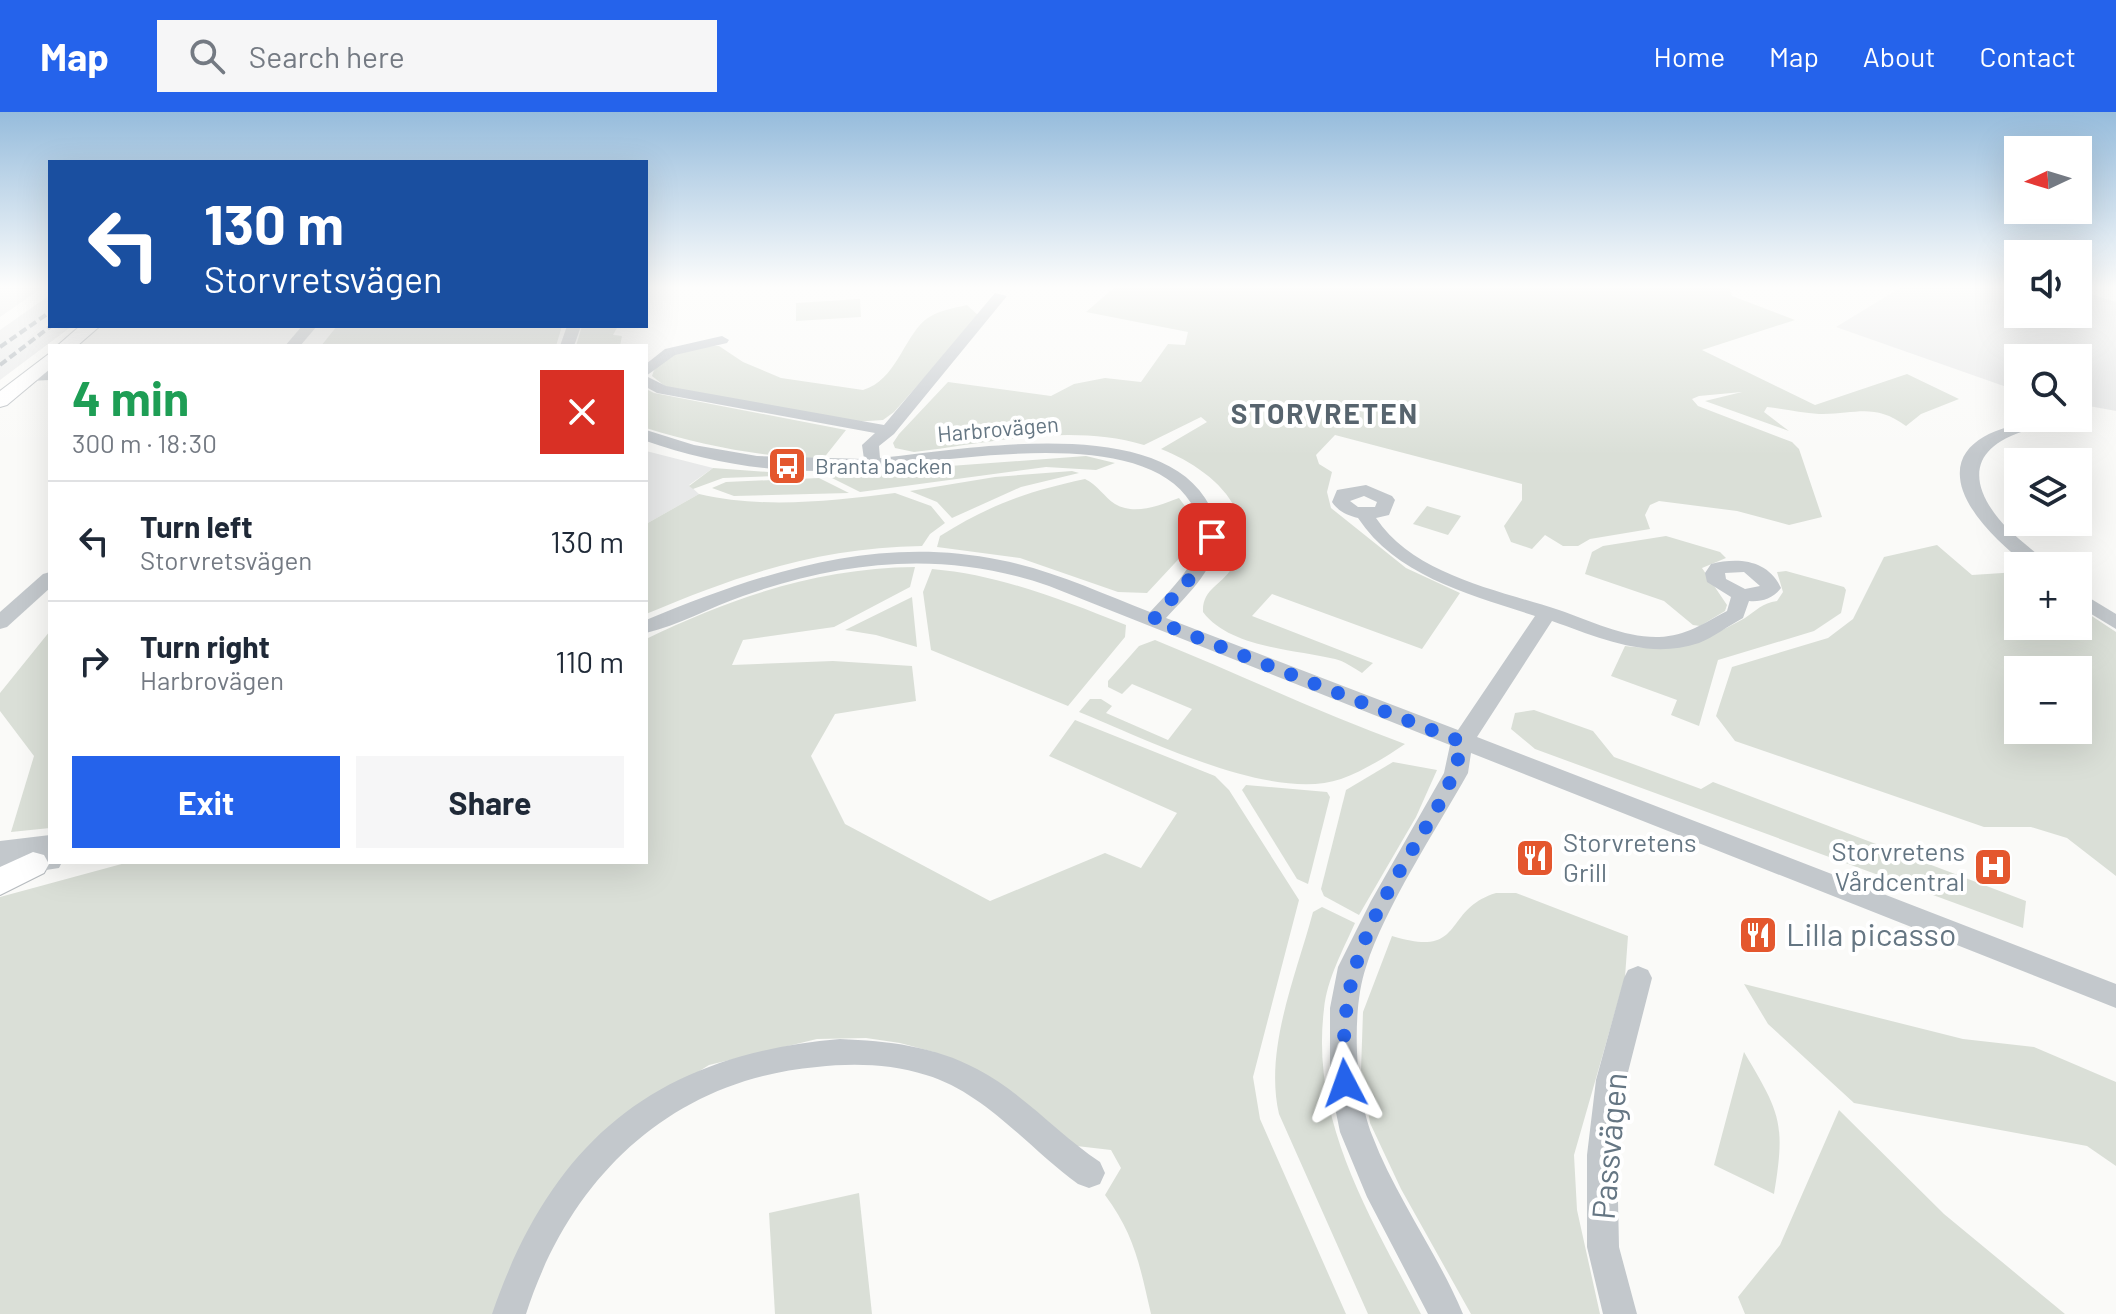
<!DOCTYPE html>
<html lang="en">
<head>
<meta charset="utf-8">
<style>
  body { margin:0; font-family:Barlow,sans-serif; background:#f6f6f7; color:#1f2937; height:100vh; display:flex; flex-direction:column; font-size:30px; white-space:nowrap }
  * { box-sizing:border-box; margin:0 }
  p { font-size:26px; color:#747a83 }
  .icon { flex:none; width:44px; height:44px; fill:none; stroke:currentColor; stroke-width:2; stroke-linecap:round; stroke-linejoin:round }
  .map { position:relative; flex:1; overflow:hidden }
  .panel { position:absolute; left:48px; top:232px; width:600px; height:520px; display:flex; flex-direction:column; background:#fff; border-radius:0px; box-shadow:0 8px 32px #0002 }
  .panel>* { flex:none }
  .guide { position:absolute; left:48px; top:48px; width:600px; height:168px; border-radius:0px; box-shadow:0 8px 32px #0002; background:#1a4fa0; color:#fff; overflow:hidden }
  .needle { width:52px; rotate:266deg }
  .buttons { position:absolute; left:2004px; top:24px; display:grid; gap:16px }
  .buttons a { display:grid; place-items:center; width:88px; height:88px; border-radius:0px; background:#fff; box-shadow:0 8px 32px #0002; font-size:40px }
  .pin { position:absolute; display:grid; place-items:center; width:68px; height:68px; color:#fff; margin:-34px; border-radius:16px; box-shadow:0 4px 12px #0006 }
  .me { position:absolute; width:88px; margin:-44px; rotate:356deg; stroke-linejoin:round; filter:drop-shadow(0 0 6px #0008) }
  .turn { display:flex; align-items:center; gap:28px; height:168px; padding:0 24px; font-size:36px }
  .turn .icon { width:104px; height:104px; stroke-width:2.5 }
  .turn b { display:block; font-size:56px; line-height:68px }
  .round { display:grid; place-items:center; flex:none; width:84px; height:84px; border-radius:0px; background:#f6f6f7 }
  .headline { display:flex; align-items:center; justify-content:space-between; height:136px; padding:0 24px }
  h1 { font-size:48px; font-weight:700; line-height:60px; color:#1e9e55 }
  .button { display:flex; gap:16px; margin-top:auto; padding:16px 24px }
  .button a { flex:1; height:92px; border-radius:0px; background:#2563eb; color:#fff; font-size:32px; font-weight:700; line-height:92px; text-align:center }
  .button a+a { background:#f6f6f7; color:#1f2937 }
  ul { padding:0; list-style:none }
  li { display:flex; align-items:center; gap:24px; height:120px; padding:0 24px; border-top:2px solid #e0e1e3 }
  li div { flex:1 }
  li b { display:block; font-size:30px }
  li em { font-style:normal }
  header { display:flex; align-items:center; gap:48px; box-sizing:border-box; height:112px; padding:0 40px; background:#2563eb; color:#fff }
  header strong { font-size:38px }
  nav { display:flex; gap:44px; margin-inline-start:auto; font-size:28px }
  .search { width:560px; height:72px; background:#f6f6f7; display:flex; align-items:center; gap:20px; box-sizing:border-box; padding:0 28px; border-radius:0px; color:#747a83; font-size:30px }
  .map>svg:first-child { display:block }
</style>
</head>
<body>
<header>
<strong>Map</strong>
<div class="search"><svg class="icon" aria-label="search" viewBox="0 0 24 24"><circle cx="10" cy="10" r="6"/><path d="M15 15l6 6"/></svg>Search here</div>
<nav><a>Home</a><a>Map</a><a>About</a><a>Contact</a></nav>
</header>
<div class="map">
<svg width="2116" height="1202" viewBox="0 0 2116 1202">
  <rect width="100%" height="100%" fill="#fafaf8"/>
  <g fill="#e8e9e9">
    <polygon points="0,174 45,174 0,205"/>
    <polygon points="1903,174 2018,174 2018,202 2078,202 2078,178 2116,190 2116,299 2078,292 2078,246 2018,246 2018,279 1836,215"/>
    <polygon points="50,183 50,214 72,214 0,268 0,218"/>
    <polygon points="646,339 713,356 689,373 699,382 646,412"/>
  </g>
  <g fill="#dadfd7" fill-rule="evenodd">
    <path d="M 1116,174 L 1729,174 L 1732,184 L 1795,208 L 1702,238 L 1815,293 L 1907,262 L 1959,287 L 1921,302 L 1906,314 C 1873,290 1855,303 1819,302 C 1802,301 1784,297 1767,295 L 1764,300 L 1789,319 L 1705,289 L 1742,280 L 1699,284 L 1692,287 L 1698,294 L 1792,330 L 1799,337 L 1822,405 L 1789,413 L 1737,399 L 1659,389 L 1650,393 L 1645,403 L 1650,417 L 1590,427 L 1578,434 L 1563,434 L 1545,423 L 1532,437 L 1511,430 L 1504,414 L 1522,388 L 1522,372 L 1335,323 L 1316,343 L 1319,352 L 1332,360 L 1327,380 L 1331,396 L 1406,456 L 1460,481 L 1422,537 L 1272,482 L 1252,504 L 1373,551 L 1362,561 C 1354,556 1344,549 1335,547 C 1294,537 1230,536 1203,500 C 1202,476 1223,473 1233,454 C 1263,398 1207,355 1161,337 L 1207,310 L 1201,305 L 1144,333 C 1070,311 989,331 914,340 L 895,336 L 893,331 L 899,322 L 948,270 L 1051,284 L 1074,272 L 1105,266 L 1141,270 L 1168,232 L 1185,233 L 1188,220 L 1086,200 Z"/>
    <polygon points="860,187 861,205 796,209 796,191"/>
    <path d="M 967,193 L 979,204 L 894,300 L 883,308 L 853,310 L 666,275 L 652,264 C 658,241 699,234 719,234 L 743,250 L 781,266 L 863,278 C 896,268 903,227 925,208 C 936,199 954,196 967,193 Z"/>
    <polygon points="337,214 562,214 556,234 321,234"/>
    <polygon points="582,214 618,214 613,223 622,224 620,234 576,234"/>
    <path d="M 646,277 L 654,281 L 846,318 L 823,347 C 762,345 704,334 646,316 Z"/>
    <polygon points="1086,344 1115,351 1096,358 1046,355 860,380 824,362 827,358 895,358"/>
    <polygon points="713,356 808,363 723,366 693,377 689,374"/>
    <polygon points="1072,359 1079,361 1021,375 952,406 937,390 910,379 995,365"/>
    <polygon points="819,366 849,381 734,384 712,376 726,370"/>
    <path d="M 1085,367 C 1098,373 1104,385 1115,392 C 1135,404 1160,393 1179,386 L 1193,405 L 1188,437 L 1147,481 L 1118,480 L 1020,446 L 937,435 L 940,424 C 989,393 1029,379 1085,367 Z"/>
    <path d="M 895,381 L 931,394 L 945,411 L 930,422 L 922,434 C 818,436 741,462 646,502 L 646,412 L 699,382 C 762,397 832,389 895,381 Z"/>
    <polygon points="1427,394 1461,404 1448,423 1413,412"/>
    <polygon points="1666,424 1720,440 1726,446 1702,456 1727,493 1725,499 1700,514 1693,513 1664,489 1585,462 1592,440 1603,434"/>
    <path d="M 1937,433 L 1972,463 L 2018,460 L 2018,514 L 2078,514 L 2078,495 L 2116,520 L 2116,764 L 2067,726 L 2031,715 L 1984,715 L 1735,629 L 1716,604 L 1732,555 L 1828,526 L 1853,507 L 1884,445 ZM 2018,558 L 2078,558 L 2078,618 L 2018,618 Z"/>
    <path d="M 915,455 L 910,475 L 834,515 L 743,528 L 732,553 L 833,549 L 912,554 L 916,589 L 835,602 L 811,644 L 845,712 L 990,789 L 1105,741 L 1141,756 L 1177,701 L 1049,644 L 1075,608 L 1215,664 L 1229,678 L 1299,788 L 1253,965 L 1260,1007 L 1346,1202 L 1151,1202 C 1140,1155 1135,1123 1105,1083 L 1121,1056 L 1111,1038 L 1068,1033 L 934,940 L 900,931 L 866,926 L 817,927 L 709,953 L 625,1006 L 556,1079 L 526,1123 L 493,1202 L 0,1202 L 0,785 L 129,750 L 646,750 L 646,527 C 733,485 818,456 915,455 Z"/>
    <path d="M 932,457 C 1001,463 1062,488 1126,513 L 1125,525 L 1068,594 L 931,538 L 923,480 Z"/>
    <path d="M 1786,459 L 1844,475 L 1846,478 L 1841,501 L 1814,519 L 1718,548 L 1699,614 L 1671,603 L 1677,588 L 1611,564 L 1625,534 C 1674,540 1702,530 1745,506 C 1757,498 1762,491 1777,489 L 1783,480 L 1777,460 Z"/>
    <polygon points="912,485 917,535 876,523 845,518"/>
    <polygon points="50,519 50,716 11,720 34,644 0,599 0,581"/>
    <path d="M 1155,528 C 1239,562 1320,601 1405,632 C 1386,645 1363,659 1341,667 C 1272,691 1144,626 1079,600 L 1090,587 L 1101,587 L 1112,594 L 1106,601 L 1168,628 L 1192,597 L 1132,572 L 1122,582 L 1108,575 L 1108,569 L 1139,534 Z"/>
    <polygon points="1534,598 1593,619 1614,645 1701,677 1713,670 2026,789 2023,816 1535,637 1511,617 1515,601"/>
    <polygon points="1393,650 1437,658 1416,705 1359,803 1324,784 1321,777 1346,678"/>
    <polygon points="1246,673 1327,680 1330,685 1308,772 1297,767 1242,678"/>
    <path d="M 1496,781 L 1516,781 L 1628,824 L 1625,865 L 1574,1043 L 1577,1098 L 1600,1202 L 1471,1202 L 1401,1077 L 1370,1011 L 1361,958 L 1363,900 L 1392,824 C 1467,847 1441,798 1496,781 Z"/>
    <path d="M 1322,795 L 1355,811 C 1343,838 1327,867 1324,897 C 1310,1010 1371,1106 1421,1202 L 1368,1202 L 1279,1002 C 1264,937 1296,864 1313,800 Z"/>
    <polygon points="1744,872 1963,927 2034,935 2116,970 2116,1054 2087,1034 1854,991 1768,912"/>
    <path d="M 1744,940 C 1780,1001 1786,1010 1774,1082 L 1714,1053 Z"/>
    <polygon points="1839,998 1944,1102 2065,1202 1745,1202 1738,1185 1780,1133"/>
    <polygon points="859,1081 872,1202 775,1202 769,1101"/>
  </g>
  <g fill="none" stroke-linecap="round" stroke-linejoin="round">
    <g stroke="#b5babe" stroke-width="2">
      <g id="major">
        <polygon points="80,214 100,214 77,234 57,234"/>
        <polygon points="50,241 50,257 7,293 0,295 0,279"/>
        <polygon points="33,740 44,743 49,752 44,761 0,783 0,755"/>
      </g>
    </g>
    <g fill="#c3c8cc" fill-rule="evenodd">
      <path d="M 995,181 L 1007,184 L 894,322 L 879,334 L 880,346 C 964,337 1152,303 1205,386 C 1237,436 1200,470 1166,506 L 1458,618 L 1535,504 C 1472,483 1397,465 1358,406 C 1347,403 1339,400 1332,390 L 1337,378 L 1366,373 L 1392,384 L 1395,388 L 1389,403 L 1376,406 C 1414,463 1498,478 1559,498 C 1591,509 1625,526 1659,525 C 1686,524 1704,511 1727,499 L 1731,485 L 1707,470 L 1705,461 L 1711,452 C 1739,445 1768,448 1781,476 C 1773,487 1761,490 1749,489 L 1743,506 C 1728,514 1714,525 1699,531 C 1648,548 1600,526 1552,509 L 1477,625 L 2116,872 L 2116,896 L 1471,641 L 1468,661 C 1436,718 1385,795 1366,855 C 1351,899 1355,980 1372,1023 C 1396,1086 1437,1140 1463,1202 L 1428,1202 L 1367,1085 L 1340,1020 L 1330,971 L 1330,896 L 1338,855 L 1371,789 L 1444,661 L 1450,633 L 1049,474 C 946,438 845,448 743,484 C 711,495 679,513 646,521 L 646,508 C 760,461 876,422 1000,448 C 1052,458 1101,481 1150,500 C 1178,470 1217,435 1191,391 C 1136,303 913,358 825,359 C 764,360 703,349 646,329 L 646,318 L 694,333 L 757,344 L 864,347 L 862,333 L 875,321 L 657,281 L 646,275 L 646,264 L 666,274 L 884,313 ZM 1364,384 L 1377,390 L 1375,395 L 1358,395 L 1350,389 ZM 1744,460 L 1760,474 L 1745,477 L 1726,467 L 1725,461 Z"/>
      <polygon points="302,214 317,214 300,234 285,234"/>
      <polygon points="567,214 581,214 574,234 560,234"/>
      <polygon points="722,224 729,228 727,231 675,243 646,264 646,252 665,237"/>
      <polygon points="50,258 50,268 29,269 21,264 29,259"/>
      <path d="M 2078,301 L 2085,306 L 2083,309 C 2065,316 2046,313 2028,318 C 1967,335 1967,374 2007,416 C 2020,429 2037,440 2048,454 L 2027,454 C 2004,434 1974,409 1963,379 C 1941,315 2038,306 2078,306 Z"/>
      <polygon points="50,460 50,476 7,515 0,517 0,500 43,462"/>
      <polygon points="2078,479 2116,502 2116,517 2078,494"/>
      <polygon points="50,723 50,750 62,750 59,756 0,765 0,729"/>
      <polygon points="1638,854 1648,858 1652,866 1626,968 1617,1043 1619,1135 1637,1202 1603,1202 1587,1135 1587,1043 1596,968 1624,866 1628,858"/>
      <path d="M 840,927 C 888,929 934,934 977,957 C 1023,981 1058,1022 1100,1050 L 1105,1061 L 1100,1072 L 1089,1076 L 1078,1072 C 1028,1036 986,981 926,963 C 891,952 853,951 817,955 C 671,968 570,1065 526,1202 L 492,1202 C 552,1028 656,943 840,927 Z"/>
    </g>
    <use href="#major" fill="#fff" fill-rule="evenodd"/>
    <g stroke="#a2aab0" stroke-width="4" stroke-dasharray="8 4" stroke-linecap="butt">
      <polyline points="0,235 50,200"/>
      <polyline points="0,253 51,214"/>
    </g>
  </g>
  <linearGradient id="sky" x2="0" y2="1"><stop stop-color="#96bcdc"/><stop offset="0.51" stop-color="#fdfdfc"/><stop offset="1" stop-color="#fdfdfc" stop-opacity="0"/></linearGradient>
  <rect width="2116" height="343" fill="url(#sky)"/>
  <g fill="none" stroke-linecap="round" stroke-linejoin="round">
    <path stroke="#2563eb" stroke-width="14" stroke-dasharray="0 25.2" d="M 1212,425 L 1203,452 L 1153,508 L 1462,630 C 1454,673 1433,703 1411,740 C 1362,821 1338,875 1345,971"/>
  </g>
  <defs>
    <g id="bus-square" transform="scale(2)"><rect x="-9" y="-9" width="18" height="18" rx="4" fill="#e4572e" stroke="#fff"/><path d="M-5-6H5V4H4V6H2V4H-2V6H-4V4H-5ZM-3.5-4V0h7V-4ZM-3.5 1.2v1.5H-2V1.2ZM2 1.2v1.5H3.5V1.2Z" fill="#fff"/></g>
    <g id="restaurant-square" transform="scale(2)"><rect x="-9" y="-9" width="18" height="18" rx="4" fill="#e4572e" stroke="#fff"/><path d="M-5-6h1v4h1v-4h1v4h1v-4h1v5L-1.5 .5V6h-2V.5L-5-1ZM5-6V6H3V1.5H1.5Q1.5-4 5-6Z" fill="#fff"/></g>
    <g id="hospital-square" transform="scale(2)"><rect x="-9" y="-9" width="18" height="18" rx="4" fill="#e4572e" stroke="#fff"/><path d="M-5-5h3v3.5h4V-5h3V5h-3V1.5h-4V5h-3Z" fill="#fff"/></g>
  </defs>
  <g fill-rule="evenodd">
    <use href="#bus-square" x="787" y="354"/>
    <use href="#restaurant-square" x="1535" y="746"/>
    <use href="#hospital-square" x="1993" y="755"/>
    <use href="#restaurant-square" x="1758" y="823"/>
  </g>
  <g text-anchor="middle" stroke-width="8" stroke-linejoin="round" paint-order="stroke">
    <g font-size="22" fill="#657683" stroke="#fff">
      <text transform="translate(998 317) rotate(-5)" y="8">Harbrovägen</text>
    </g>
    <g font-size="22" fill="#657683" stroke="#fff" text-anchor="start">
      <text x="815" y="362">Branta backen</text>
    </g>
    <g font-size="26" fill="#657683" stroke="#fff" text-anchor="start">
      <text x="1563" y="740">Storvretens<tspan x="1563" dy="30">Grill</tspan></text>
      <text x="1965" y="749" text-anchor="end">Storvretens<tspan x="1965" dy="30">Vårdcentral</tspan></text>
    </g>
    <g font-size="28" font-weight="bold" letter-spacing="2" fill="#57646e" stroke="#fff">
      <text x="1325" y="312">STORVRETEN</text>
    </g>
    <g font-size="32" fill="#657683" stroke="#fff" text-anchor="start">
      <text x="1786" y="834">Lilla picasso</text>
    </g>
    <g font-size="32" fill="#657683" stroke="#fff">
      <text transform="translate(1610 1034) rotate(-85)" y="11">Passvägen</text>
    </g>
  </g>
</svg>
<div class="buttons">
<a><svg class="needle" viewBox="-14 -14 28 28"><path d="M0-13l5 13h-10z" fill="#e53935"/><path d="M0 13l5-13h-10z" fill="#747a83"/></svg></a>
<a><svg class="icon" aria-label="sound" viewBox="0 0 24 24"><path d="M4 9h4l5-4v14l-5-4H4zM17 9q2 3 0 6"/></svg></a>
<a><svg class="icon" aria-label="search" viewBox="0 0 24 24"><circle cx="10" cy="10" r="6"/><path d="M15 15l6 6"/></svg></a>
<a><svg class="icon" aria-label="layers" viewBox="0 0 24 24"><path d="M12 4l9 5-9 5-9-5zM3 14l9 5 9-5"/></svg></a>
<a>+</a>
<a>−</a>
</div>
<div class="pin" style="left:1212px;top:425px;background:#d93025"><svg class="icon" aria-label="arrive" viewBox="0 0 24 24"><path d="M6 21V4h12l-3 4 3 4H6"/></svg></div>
<svg class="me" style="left:1345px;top:971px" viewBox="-20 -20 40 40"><path d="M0-17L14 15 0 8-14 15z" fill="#2563eb" stroke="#fff" stroke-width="4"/></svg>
<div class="guide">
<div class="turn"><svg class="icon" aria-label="left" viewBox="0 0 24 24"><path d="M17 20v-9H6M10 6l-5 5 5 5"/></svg><div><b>130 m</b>Storvretsvägen</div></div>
</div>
<section class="panel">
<div class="headline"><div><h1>4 min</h1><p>300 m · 18:30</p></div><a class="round" style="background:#d93025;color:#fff"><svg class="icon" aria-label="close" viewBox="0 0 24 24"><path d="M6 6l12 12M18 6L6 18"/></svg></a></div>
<ul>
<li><svg class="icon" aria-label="left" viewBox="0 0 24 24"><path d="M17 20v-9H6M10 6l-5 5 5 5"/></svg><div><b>Turn left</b><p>Storvretsvägen</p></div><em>130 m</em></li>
<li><svg class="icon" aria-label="right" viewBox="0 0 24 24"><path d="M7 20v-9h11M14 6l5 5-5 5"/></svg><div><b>Turn right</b><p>Harbrovägen</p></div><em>110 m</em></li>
</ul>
<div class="button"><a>Exit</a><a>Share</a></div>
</section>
</div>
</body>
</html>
